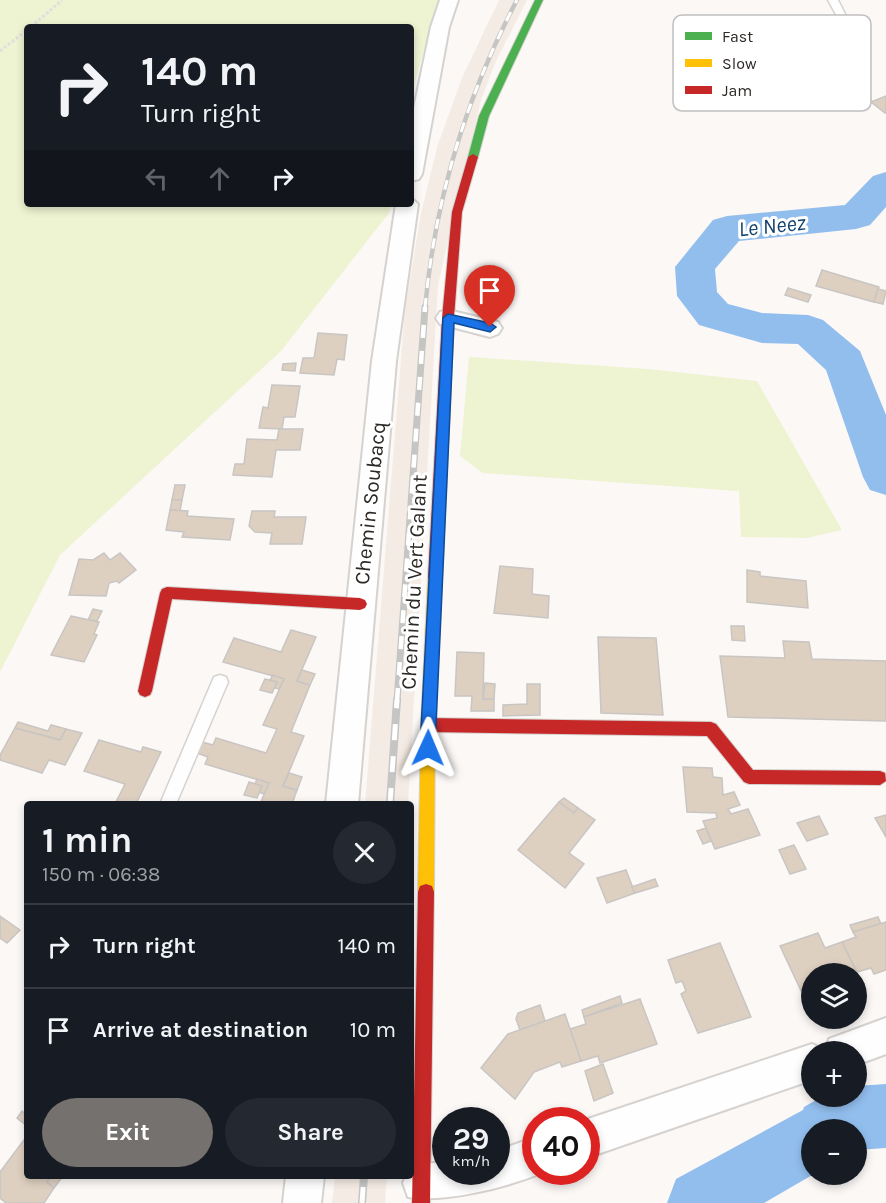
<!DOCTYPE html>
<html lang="en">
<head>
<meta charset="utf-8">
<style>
  body { margin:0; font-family:Karla,sans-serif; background:#242831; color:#f1f3f6; height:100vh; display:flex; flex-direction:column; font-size:22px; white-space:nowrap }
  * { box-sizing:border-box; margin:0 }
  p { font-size:20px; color:#9ea1a6 }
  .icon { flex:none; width:33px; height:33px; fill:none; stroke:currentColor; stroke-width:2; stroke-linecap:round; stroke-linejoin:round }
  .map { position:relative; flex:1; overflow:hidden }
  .details { position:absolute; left:24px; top:801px; width:390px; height:378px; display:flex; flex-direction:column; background:#171b24; border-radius:6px; box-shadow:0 3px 9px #0003 }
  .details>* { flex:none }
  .guide { position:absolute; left:24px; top:24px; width:390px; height:183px; border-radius:6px; box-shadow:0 3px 9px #0003; background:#171b24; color:#f1f3f6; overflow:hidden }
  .fabs { position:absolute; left:801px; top:963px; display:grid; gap:12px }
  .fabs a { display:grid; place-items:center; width:66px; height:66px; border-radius:50%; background:#171b24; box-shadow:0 3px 9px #0003; font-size:30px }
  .speed { position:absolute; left:432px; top:1107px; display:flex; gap:12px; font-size:30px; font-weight:700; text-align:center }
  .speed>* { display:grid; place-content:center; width:78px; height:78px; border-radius:50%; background:#171b24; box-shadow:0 3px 9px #0003; line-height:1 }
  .speed small { font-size:15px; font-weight:400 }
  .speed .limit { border:9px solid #d22; background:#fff; color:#111 }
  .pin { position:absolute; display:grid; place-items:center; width:51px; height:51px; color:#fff; margin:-62px -26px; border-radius:50% 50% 50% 0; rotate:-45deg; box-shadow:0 0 6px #0007 }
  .pin .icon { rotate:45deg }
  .me { position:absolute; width:66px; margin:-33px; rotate:1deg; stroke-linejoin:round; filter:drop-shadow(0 0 4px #0008) }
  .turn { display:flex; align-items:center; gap:21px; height:126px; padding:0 18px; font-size:27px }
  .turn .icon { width:78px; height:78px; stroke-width:2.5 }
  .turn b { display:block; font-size:42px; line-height:51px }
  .lanes { display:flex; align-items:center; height:57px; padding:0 18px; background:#0003; justify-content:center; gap:30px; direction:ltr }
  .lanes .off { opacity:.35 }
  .round { display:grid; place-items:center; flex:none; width:63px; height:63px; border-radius:32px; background:#242831 }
  .headline { display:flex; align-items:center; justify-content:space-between; height:102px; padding:0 18px }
  h1 { font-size:36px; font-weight:700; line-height:45px }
  .primary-button { display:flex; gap:12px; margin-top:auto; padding:12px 18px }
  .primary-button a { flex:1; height:69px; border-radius:36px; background:#74716e; color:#fff; font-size:24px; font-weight:700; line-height:69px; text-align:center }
  .primary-button a+a { background:#242831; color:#f1f3f6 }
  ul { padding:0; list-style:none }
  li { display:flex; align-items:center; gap:18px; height:84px; padding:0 18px; border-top:2px solid #363941 }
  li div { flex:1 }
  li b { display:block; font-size:22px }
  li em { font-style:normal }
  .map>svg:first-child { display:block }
</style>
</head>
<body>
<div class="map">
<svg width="886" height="1203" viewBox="0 0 886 1203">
  <rect width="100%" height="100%" fill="#fbf8f6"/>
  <g fill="#f4ece4">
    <polygon points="499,0 527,0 496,61 481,100 438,285 408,804 365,804 405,309 421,213 438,144 462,78"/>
    <polygon points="335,1176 387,1176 385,1203 332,1203"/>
  </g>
  <g fill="#eef3d2">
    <polygon points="0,0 438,0 411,96 411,27 27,27 27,204 391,204 389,213 281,351 60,555 0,672"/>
    <polygon points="469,357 648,369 757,381 842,530 807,538 741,537 739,491 483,473 460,456"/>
  </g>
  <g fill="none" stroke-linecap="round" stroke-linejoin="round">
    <g fill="#92beee" fill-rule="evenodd">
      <polygon points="886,172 886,207 870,225 856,229 739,241 715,269 717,292 728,304 762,313 808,315 823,320 860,351 886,415 886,495 870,490 863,477 826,370 798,344 762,343 699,325 677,296 675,267 713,220 727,216 845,205 873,176"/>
      <polygon points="886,1084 886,1148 856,1150 856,1130 812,1130 812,1174 814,1174 764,1203 667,1203 676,1179 803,1110 804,1107 823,1096 856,1096 856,1086"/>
    </g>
  </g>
  <g fill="#ded0c1" stroke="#c8c5c3" stroke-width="1.5">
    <polygon points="886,96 886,113 885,113 871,102"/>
    <polygon points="822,270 879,287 874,302 816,286"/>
    <polygon points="788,288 811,295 808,302 785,295"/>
    <polygon points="878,289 886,291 883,304 874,302"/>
    <polygon points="318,333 347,335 344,360 337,359 334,375 300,373 303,358 314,358"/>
    <polygon points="296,363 295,371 282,370 283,364"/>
    <polygon points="272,385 300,386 295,417 284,417 282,429 259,428 263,407 268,408"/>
    <polygon points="279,429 303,429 300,450 276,450 272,477 233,475 235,464 244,464 247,439 277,440"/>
    <polygon points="175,485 185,485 182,500 172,500"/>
    <polygon points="172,500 182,500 180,511 170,510"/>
    <polygon points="170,510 188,511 187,516 234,519 230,540 182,537 184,532 166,530"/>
    <polygon points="252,511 275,511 274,517 306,517 302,544 270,544 272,533 255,532 249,526"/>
    <polygon points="104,553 110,560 120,553 136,570 119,583 117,581 109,583 106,596 69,595 79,559 93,560"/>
    <polygon points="500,566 533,569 532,594 549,596 548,618 494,613"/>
    <polygon points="747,570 760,572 760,576 806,581 808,608 747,602"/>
    <polygon points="93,609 102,611 97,621 88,620"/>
    <polygon points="71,616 99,622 94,634 97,635 84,662 51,655"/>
    <polygon points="731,626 744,626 745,641 732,640"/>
    <polygon points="291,630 316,637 297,681 310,685 291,732 304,736 283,786 297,790 292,804 260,804 269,783 205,764 208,757 197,753 202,742 213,745 216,738 266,753 277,729 263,725 284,679 223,662 234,638 281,652"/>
    <polygon points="598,637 656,638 663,715 601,713"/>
    <polygon points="783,641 809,642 812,659 886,661 886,721 728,717 720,656 785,658"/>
    <polygon points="457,652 484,653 483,699 494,699 494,711 471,711 472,696 455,696"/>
    <polygon points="302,670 315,674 310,685 297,681"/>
    <polygon points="273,675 284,679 279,689 275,688 277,682 270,680"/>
    <polygon points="265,679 277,682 272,693 260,690"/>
    <polygon points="485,683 495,684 494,699 483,699"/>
    <polygon points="527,684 540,684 540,715 503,716 503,705 527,704"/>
    <polygon points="18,722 48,731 51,725 66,729 60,740 15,728"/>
    <polygon points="15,728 60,740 66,729 82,733 65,765 49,760 42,773 0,760 0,755"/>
    <polygon points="99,740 141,752 143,747 161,752 136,804 115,804 125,784 84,771"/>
    <polygon points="683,767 712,768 713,777 722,778 723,795 734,792 740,805 728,809 731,814 748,809 760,835 715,849 703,821 717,818 716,813 687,812"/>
    <polygon points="289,773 302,777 297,790 283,786"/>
    <polygon points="257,779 269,783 264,794 259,792 262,786 255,784"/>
    <polygon points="249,782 262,786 257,798 244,795"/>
    <polygon points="564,798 578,808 574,813 559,802"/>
    <polygon points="559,802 574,813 578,808 595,820 569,853 584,864 565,888 518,850"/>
    <polygon points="886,815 886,837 875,818"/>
    <polygon points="819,816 828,834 807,841 797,823"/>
    <polygon points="706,828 711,841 703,844 697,831"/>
    <polygon points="794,845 806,869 790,874 779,850"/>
    <polygon points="626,870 635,893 607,903 597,878"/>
    <polygon points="655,879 658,886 635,893 632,887"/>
    <polygon points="0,916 20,930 7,943 0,938"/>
    <polygon points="878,917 881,924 853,932 850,925"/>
    <polygon points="886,922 886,970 874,974 871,968 857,972 842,942 856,937 853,932"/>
    <polygon points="818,933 825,948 842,942 859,977 856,978 856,974 812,974 812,994 804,997 780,946"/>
    <polygon points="720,943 751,1017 698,1033 681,994 686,991 682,981 676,983 668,960"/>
    <polygon points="620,996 622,1003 584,1017 582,1010"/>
    <polygon points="640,999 657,1044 600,1063 598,1056 581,1061 570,1029 586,1024 584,1017"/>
    <polygon points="540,1005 545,1021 520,1030 516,1019 518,1013"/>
    <polygon points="565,1014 581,1061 562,1067 560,1062 534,1072 515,1099 481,1068 508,1034"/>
    <polygon points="603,1064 613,1093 594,1101 585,1071"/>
    <polygon points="22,1111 27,1115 27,1126 17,1118"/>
    <polygon points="27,1136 27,1176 51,1176 47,1182 54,1188 44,1203 6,1203 0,1198 0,1172"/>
    <polygon points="51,1176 63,1176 54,1188 47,1182"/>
  </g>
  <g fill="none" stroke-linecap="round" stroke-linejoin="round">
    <g stroke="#d5d2cf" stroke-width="3">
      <g id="lane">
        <polygon points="828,0 838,0 847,18 845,20 839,20"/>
        <polygon points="220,675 226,677 228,682 176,804 160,804 214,677"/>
      </g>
    </g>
    <g stroke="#d5d2cf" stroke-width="4">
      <g id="street">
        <polygon points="440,0 458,0 449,27 422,174 419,179 411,181 411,122 431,27"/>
        <polygon points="411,198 418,204 396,361 358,804 326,804 372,361 396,204 411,204"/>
        <polygon points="448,310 498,322 502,328 498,334 490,337 440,324 436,318 440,312"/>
        <polygon points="886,1018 886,1054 856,1065 856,1052 812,1052 812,1080 586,1158 585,1120 812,1044 825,1050 829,1039"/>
        <path d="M 536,1137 L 536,1172 L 544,1172 C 508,1187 446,1203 408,1197 L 403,1183 L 406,1176 L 411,1176 L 411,1168 L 422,1164 L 446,1162 L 446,1172 L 496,1172 L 496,1151 Z"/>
        <polygon points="286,1176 324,1176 321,1203 283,1203"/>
      </g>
    </g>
    <g stroke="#d5d2cf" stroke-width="2">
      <polygon id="fast" points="535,0 543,0 489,116 478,157 477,159 469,159 468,157 479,116"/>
    </g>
    <g stroke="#d5d2cf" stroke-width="2">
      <polygon id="slow" points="435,571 440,573 442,577 435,725 434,892 432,898 426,900 420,898 418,892 421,725 428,577 430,573"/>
    </g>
    <g stroke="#d5d2cf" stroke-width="2">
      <g id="jam">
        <polygon points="473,154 478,157 462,212 454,318 442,577 440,581 430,581 428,577 442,318 452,212 468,157"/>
        <polygon points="167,587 360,598 365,600 367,604 365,608 360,610 172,599 152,691 150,695 145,697 140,695 138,691 160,593 162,589"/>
        <polygon points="428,718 711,722 716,724 753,770 880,771 885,773 886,781 880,785 749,784 744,782 707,736 428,732 423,730 421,725 423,720"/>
        <polygon points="426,884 432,886 434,892 430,1203 412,1203 418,892 420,886"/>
      </g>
    </g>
    <g stroke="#e1dfde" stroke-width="3" stroke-dasharray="3 2" stroke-linecap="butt">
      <polyline points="31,27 62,0"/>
      <polyline points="0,51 27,30"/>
    </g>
    <use href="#lane" fill="#fefefe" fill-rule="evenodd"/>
    <use href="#street" fill="#fefefe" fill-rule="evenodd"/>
    <use href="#fast" fill="#4caf50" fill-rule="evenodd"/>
    <use href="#slow" fill="#ffc107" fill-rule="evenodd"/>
    <use href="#jam" fill="#c62828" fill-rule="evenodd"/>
    <g stroke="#c5c5c4" stroke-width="4.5">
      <path id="rail-far2" d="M 425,308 C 435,199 466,97 517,0"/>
    </g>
    <g stroke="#c5c5c4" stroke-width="7">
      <polyline id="rail-far1" points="397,701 425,307"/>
    </g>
    <g stroke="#c5c5c4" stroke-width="8">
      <g id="rail">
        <polyline points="390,804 397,700"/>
        <polyline points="362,1203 364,1176"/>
      </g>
    </g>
    <use href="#rail-far2" stroke="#fff" stroke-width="3" stroke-dasharray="10" stroke-linecap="butt"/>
    <use href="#rail-far1" stroke="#fff" stroke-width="4.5" stroke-dasharray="13" stroke-linecap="butt"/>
    <use href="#rail" stroke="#fff" stroke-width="5" stroke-dasharray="16" stroke-linecap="butt"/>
  </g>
  <polygon fill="#1a73e8" stroke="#114b97" stroke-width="1.5" points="448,314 490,323 496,327 490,332 454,323 435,748 433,752 428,754 422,752 420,748 443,318"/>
  <g text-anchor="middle" stroke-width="6" stroke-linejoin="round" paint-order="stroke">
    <g font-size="21" fill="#2c2825" stroke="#fff">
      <text transform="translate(370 503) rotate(-84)" y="7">Chemin Soubacq</text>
      <text transform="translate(414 582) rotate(-87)" y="7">Chemin du Vert Galant</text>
    </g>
    <g font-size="22" font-style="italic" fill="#13416d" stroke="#fff">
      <text transform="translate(772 225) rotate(-6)" y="8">Le Neez</text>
    </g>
  </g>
  <rect x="673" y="15" width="198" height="96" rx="9" fill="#fff" stroke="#c0bebe" stroke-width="1.5"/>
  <rect x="685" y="32" width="27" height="8" fill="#4caf50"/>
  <rect x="685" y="59" width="27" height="8" fill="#ffc107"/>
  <rect x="685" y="86" width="27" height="8" fill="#c62828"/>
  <g font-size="16" fill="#2c2825">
    <text x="722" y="42">Fast</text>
    <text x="722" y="69">Slow</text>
    <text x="722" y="96">Jam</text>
  </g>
</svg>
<div class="fabs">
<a><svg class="icon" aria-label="layers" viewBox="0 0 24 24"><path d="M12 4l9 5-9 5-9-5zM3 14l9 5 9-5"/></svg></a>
<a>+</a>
<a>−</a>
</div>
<div class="speed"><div>29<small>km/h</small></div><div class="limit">40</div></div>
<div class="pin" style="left:490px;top:327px;background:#d93025"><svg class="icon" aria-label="arrive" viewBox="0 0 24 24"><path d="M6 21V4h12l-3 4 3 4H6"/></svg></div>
<svg class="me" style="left:428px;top:748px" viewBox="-20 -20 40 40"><path d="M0-17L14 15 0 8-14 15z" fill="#1a73e8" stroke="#fff" stroke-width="4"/></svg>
<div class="guide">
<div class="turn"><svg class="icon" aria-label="right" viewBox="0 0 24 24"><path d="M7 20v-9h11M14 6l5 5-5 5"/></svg><div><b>140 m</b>Turn right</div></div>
<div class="lanes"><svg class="icon off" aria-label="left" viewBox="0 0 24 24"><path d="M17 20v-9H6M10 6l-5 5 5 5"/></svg><svg class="icon off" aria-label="ahead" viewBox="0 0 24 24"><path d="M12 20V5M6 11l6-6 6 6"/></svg><svg class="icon" aria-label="right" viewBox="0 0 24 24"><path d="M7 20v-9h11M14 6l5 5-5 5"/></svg></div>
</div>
<section class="details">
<div class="headline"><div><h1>1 min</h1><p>150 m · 06:38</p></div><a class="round"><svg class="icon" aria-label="close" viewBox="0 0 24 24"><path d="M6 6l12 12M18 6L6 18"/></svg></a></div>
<ul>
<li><svg class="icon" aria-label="right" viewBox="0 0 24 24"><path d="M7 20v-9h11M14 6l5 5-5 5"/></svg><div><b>Turn right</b></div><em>140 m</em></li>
<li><svg class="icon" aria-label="arrive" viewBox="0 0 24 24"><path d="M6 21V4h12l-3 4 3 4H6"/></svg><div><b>Arrive at destination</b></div><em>10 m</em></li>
</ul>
<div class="primary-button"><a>Exit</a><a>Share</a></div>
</section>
</div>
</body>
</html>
